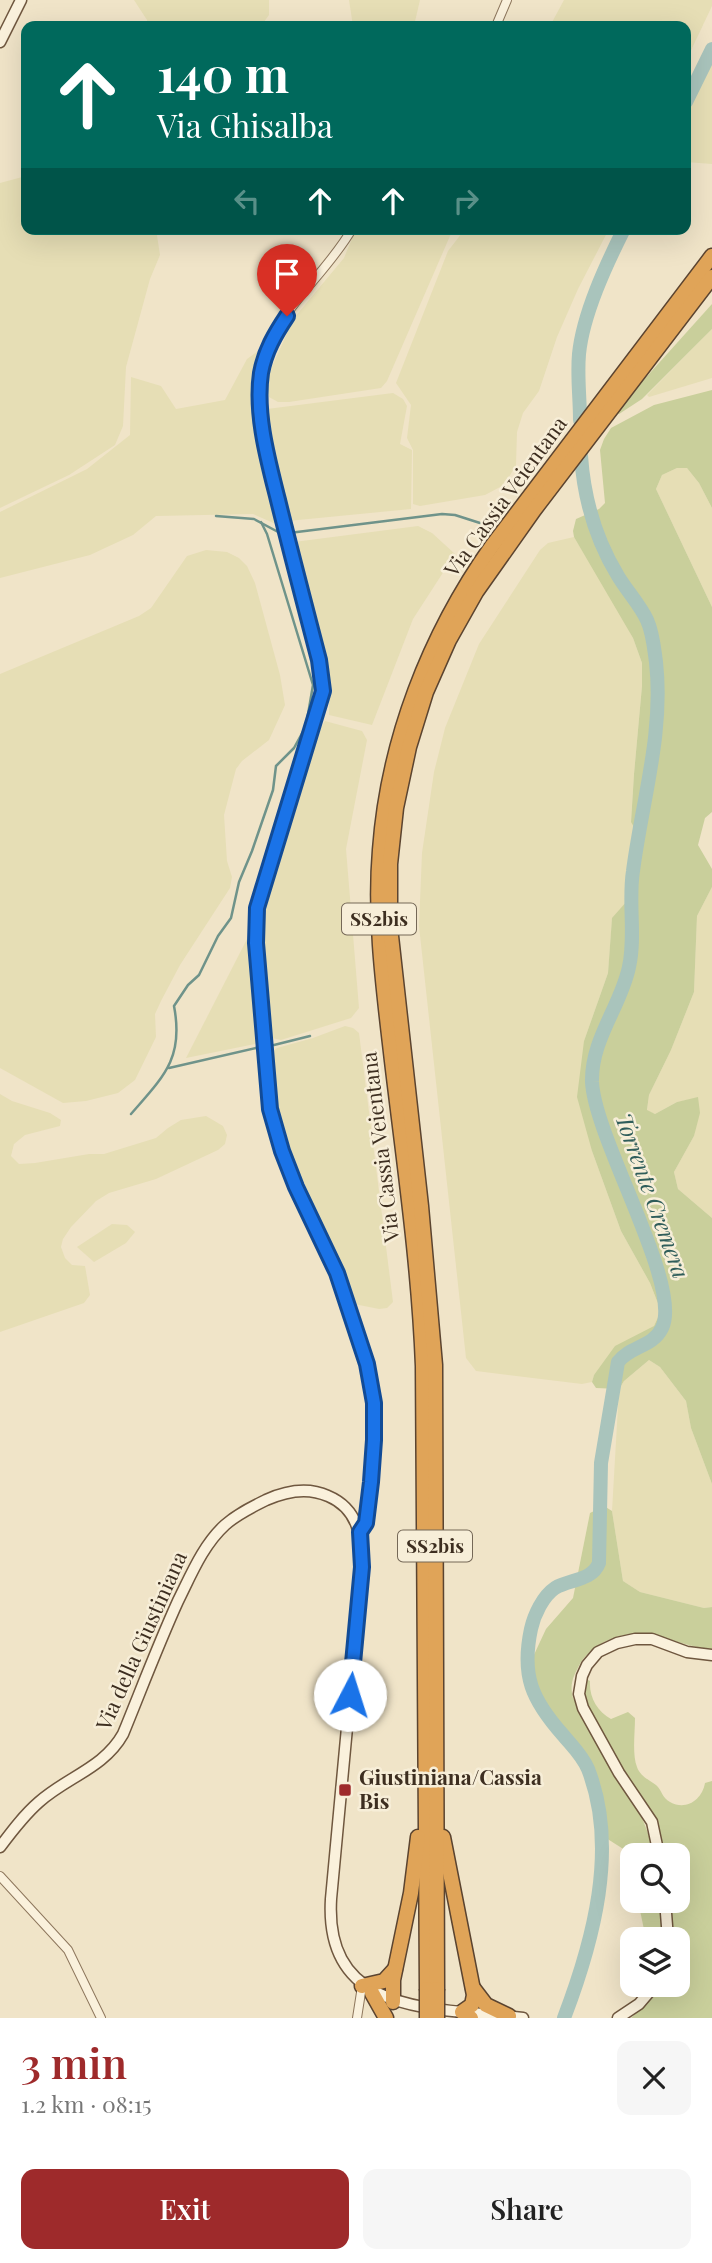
<!DOCTYPE html>
<html lang="en">
<head>
<meta charset="utf-8">
<style>
  body { margin:0; font-family:"Playfair Display",serif; background:#f6f6f6; color:#222; height:100vh; display:flex; flex-direction:column; font-size:26px; white-space:nowrap }
  * { box-sizing:border-box; margin:0 }
  p { font-size:23px; color:#767676 }
  .icon { flex:none; width:38px; height:38px; fill:none; stroke:currentColor; stroke-width:2; stroke-linecap:round; stroke-linejoin:round }
  .map { position:relative; height:2018px; overflow:hidden }
  .details { display:flex; flex-direction:column; background:#fff; flex:1 }
  .details>* { flex:none }
  .hud { position:absolute; left:21px; top:21px; width:670px; height:214px; border-radius:14px; box-shadow:0 7px 28px #0002; background:#00695c; color:#fff; overflow:hidden }
  .tools { position:absolute; left:620px; top:1843px; display:grid; gap:14px }
  .tools a { display:grid; place-items:center; width:70px; height:70px; border-radius:14px; background:#fff; box-shadow:0 7px 28px #0002; font-size:35px }
  .pin { position:absolute; display:grid; place-items:center; width:60px; height:60px; color:#fff; margin:-72px -30px; border-radius:50% 50% 50% 0; rotate:-45deg; box-shadow:0 0 7px #0007 }
  .pin .icon { rotate:45deg }
  .me { position:absolute; width:77px; margin:-38px; rotate:5deg; stroke-linejoin:round; filter:drop-shadow(0 0 5px #0008) }
  .turn { display:flex; align-items:center; gap:24px; height:147px; padding:0 21px; font-size:32px }
  .turn .icon { width:91px; height:91px; stroke-width:2.5 }
  .turn b { display:block; font-size:49px; line-height:60px }
  .lanes { display:flex; align-items:center; height:66px; padding:0 21px; background:#0003; justify-content:center; gap:35px; direction:ltr }
  .lanes .off { opacity:.35 }
  .round { display:grid; place-items:center; flex:none; width:74px; height:74px; border-radius:14px; background:#f6f6f6 }
  .head { display:flex; align-items:center; justify-content:space-between; height:119px; padding:0 21px }
  h1 { font-size:42px; font-weight:600; line-height:52px; color:#9e2a2b }
  .button { display:flex; gap:14px; margin-top:auto; padding:14px 21px }
  .button a { flex:1; height:80px; border-radius:14px; background:#9e2a2b; color:#fff; font-size:28px; font-weight:600; line-height:80px; text-align:center }
  .button a+a { background:#f6f6f6; color:#222 }
  .map>svg:first-child { display:block }
</style>
</head>
<body>
<div class="map">
<svg width="712" height="2018" viewBox="0 0 712 2018">
  <rect width="100%" height="100%" fill="#f0e4c8"/>
  <g fill="#e6deb5">
    <polygon points="134,0 269,0 269,15 261,26 148,26 147,20"/>
    <polygon points="349,0 420,0 414,26 353,26"/>
    <polygon points="564,0 712,0 712,6 686,61 686,26 550,26"/>
    <polygon points="712,59 712,164 686,162 686,116"/>
    <polygon points="26,176 26,229 156,229 160,255 150,279 126,367 123,426 115,445 69,475 0,508 0,183"/>
    <polygon points="356,229 453,229 387,381 381,388 289,402 278,402 269,397 264,384 294,318 344,258"/>
    <polygon points="465,229 609,229 578,289 557,337 539,391 523,413 517,432 516,465 509,477 502,486 485,495 420,506 413,504 413,450 407,438 411,405 396,383 448,251"/>
    <polygon points="712,329 712,378 649,397 647,395"/>
    <polygon points="261,349 256,372 255,411 262,461 278,525 253,514 156,516 133,535 90,555 0,578 0,512 87,469 130,435 131,377 161,386 176,409 225,400 247,359"/>
    <polygon points="393,393 403,399 407,406 400,444 412,450 411,509 288,521 273,464 267,409"/>
    <polygon points="677,468 687,468 699,483 712,508 712,607 656,489 662,475"/>
    <polygon points="418,526 432,533 455,554 413,619 372,725 329,715 329,676 294,542"/>
    <polygon points="574,537 611,597 633,638 642,663 642,686 634,774 631,821 638,834 627,901 612,919 608,973 584,1041 592,1151 621,1231 650,1283 659,1306 659,1315 654,1326 594,1375 592,1382 582,1384 476,1371 466,1358 419,926 422,853 434,772 445,728 479,644 540,550 548,543"/>
    <polygon points="206,550 227,552 239,558 247,566 255,583 280,675 285,705 269,740 242,761 236,769 224,815 227,861 232,877 230,888 180,965 161,1001 155,1014 156,1037 135,1080 118,1093 86,1101 63,1103 0,1068 0,674 139,616 151,608 187,556"/>
    <polygon points="325,721 362,731 367,740 346,849 359,1008 351,1018 281,1040 272,1038 258,921 318,732"/>
    <polygon points="712,887 712,1218 678,1189 674,1172 694,1136 698,1098 677,1102 655,1114 647,1111 649,1095 671,1050 694,992 697,916"/>
    <polygon points="247,939 258,1039 255,1044 186,1058"/>
    <polygon points="345,1026 353,1028 359,1033 393,1302 387,1308 379,1309 354,1304 334,1250 290,1152 279,1113 270,1054 277,1048 313,1038"/>
    <polygon points="0,1094 12,1101 50,1113 61,1120 60,1126 25,1135 14,1144 11,1156 19,1164 35,1163 89,1154 104,1154 156,1138 168,1128 181,1120 206,1116 223,1126 227,1135 225,1144 218,1150 156,1179 109,1193 96,1201 71,1227 63,1239 61,1247 65,1258 72,1265 85,1266 90,1295 84,1303 0,1332"/>
    <polygon points="112,1224 127,1225 135,1232 126,1243 94,1262 77,1247"/>
    <polygon points="649,1360 660,1367 686,1401 691,1428 712,1484 712,1607 704,1608 640,1592 623,1581 612,1511 619,1389 624,1381"/>
  </g>
  <g fill="#c9cf9b">
    <polygon points="712,304 712,329 642,399 619,414 614,413"/>
    <polygon points="712,390 712,508 699,483 687,468 677,468 662,475 656,489 712,607 712,812 705,818 698,845 712,869 712,887 697,916 694,992 671,1050 649,1095 647,1110 655,1114 677,1102 698,1097 700,1113 694,1136 674,1172 678,1189 712,1218 712,1484 691,1428 686,1401 660,1367 649,1360 624,1381 619,1389 596,1388 592,1382 594,1375 615,1346 654,1326 659,1315 659,1306 650,1283 621,1231 592,1151 577,1097 584,1041 608,973 612,918 627,901 638,834 631,822 634,774 642,686 642,663 633,638 574,537 573,531 576,519 599,509 605,503 600,450 604,439 611,428 654,405"/>
    <path d="M 604,1506 L 612,1511 L 623,1581 L 640,1592 L 704,1608 L 712,1607 L 712,1649 C 672,1646 647,1622 606,1641 C 596,1646 587,1653 581,1662 C 574,1675 569,1683 573,1698 C 600,1747 643,1801 654,1855 L 632,1855 L 632,1859 L 628,1852 L 606,1838 L 602,1830 L 599,1797 L 589,1763 L 583,1750 L 573,1742 L 564,1740 L 556,1733 L 542,1708 L 532,1671 L 532,1659 L 546,1629 L 573,1598 L 590,1513 Z"/>
    <path d="M 586,1679 L 590,1681 C 589,1697 597,1711 611,1719 L 628,1712 L 635,1718 C 635,1733 632,1754 637,1767 C 640,1776 649,1780 656,1785 C 662,1790 662,1798 670,1802 C 686,1811 702,1800 705,1783 L 712,1781 L 712,2018 L 631,2018 L 652,1998 L 660,1985 L 677,1984 L 677,1939 L 671,1939 L 667,1901 L 677,1900 L 677,1855 L 661,1855 L 658,1832 L 583,1705 L 583,1683 Z"/>
    <polygon points="638,1901 660,1901 663,1939 646,1939"/>
  </g>
  <g fill="none" stroke-linecap="round" stroke-linejoin="round">
    <g stroke="#6f938a" stroke-width="2.5">
      <polyline points="216,516 254,519 280,533 289,533 442,514 455,515 480,523"/>
      <polyline points="274,1045 310,1036"/>
      <polyline points="169,1068 260,1047"/>
      <path d="M 131,1114 C 164,1076 184,1058 174,1006 L 188,985 L 199,975 L 218,936 L 231,918 L 239,882 L 252,851 L 273,790 L 276,766 L 294,748 L 306,726 L 313,685 L 267,534 L 261,522"/>
    </g>
    <g stroke="#a9c4bc" stroke-width="14">
      <polyline points="686,102 712,49"/>
      <path d="M 580,420 C 580,398 577,376 579,354 C 583,314 606,265 624,229"/>
      <path d="M 564,2018 C 593,1942 619,1848 588,1769 C 582,1755 572,1746 563,1735 C 532,1700 521,1676 531,1629 C 534,1615 543,1596 555,1588 C 570,1579 592,1581 599,1563 L 601,1463 L 618,1362 C 630,1346 653,1347 662,1328 C 683,1286 595,1140 592,1082 C 591,1039 621,1006 629,967 C 636,936 628,902 633,871 C 642,801 664,733 656,662 C 654,648 653,633 647,620 C 640,605 627,591 618,576 C 596,540 584,498 581,456"/>
    </g>
    <g stroke="#8d765c" stroke-width="10">
      <g id="street">
        <polyline points="496,26 507,0"/>
        <path d="M 352,229 C 328,271 287,302 268,347 C 246,399 272,477 285,530 C 296,574 308,617 319,660 L 322,691 L 257,908 L 255,926 L 270,1109 L 282,1151 L 296,1187 L 333,1262 L 367,1364 L 374,1403 L 374,1440 L 366,1523 L 360,1532"/>
        <polyline points="0,1876 68,1950 101,2018"/>
        <polyline points="357,2018 362,1986"/>
      </g>
    </g>
    <g stroke="#6f573f" stroke-width="13">
      <g id="secondary">
        <polyline points="0,42 21,0"/>
        <path d="M 0,1847 C 12,1831 24,1815 39,1802 C 67,1777 104,1768 123,1734 C 141,1690 158,1645 178,1601 C 191,1575 203,1545 225,1525 C 237,1514 252,1507 266,1500 C 286,1491 308,1487 328,1496 C 359,1509 362,1538 362,1567 L 331,1899 C 324,2018 437,2007 523,2018"/>
        <polyline points="659,1855 652,1822 619,1773 583,1708 579,1694 582,1676 587,1665 598,1652 617,1643 635,1639 652,1639 687,1652 712,1655"/>
        <polyline points="665,1900 668,1939"/>
        <polyline points="618,2018 639,2004 656,1984"/>
      </g>
    </g>
    <g stroke="#5b4430" stroke-width="17">
      <g id="highway">
        <polyline points="443,1837 474,1995 472,2005 462,2012 471,2018"/>
        <polyline points="362,1986 384,1981 395,1969"/>
        <polyline points="473,1988 486,2005 509,2016"/>
        <path d="M 427,1989 L 423,1366 C 419,1264 404,1162 392,1061 C 384,991 374,920 380,850 C 388,741 429,635 492,546 L 712,256"/>
        <polyline points="437,1989 435,1365 421,1206 390,927 390,864 396,808 409,747 426,692 449,640 476,592 534,510 712,277"/>
        <polyline points="372,1993 386,2018"/>
        <polyline points="393,2002 393,1980 411,1893 418,1837"/>
      </g>
    </g>
    <use href="#street" stroke="#faf1dc" stroke-width="8"/>
    <use href="#secondary" stroke="#faf1dc" stroke-width="10"/>
    <use href="#highway" stroke="#e0a458" stroke-width="14"/>
    <g stroke="#5b4430" stroke-width="17" stroke-linecap="butt">
      <g id="highway-bridge">
        <polyline points="437,1989 437,2018"/>
        <polyline points="427,2018 427,1989"/>
      </g>
    </g>
    <use href="#highway-bridge" stroke="#e0a458" stroke-width="14"/>
  </g>
  <g fill="none" stroke-linecap="round" stroke-linejoin="round">
    <g stroke="#114b97" stroke-width="18">
      <path id="route" d="M 287,316 C 275,334 265,351 261,373 C 255,414 268,460 278,500 C 291,553 305,606 319,660 L 323,691 L 257,908 L 256,943 L 270,1109 L 282,1151 L 296,1187 L 337,1273 L 367,1364 L 374,1403 L 374,1440 L 371,1482 L 366,1523 L 360,1532 L 362,1567 L 350,1695"/>
    </g>
    <use href="#route" stroke="#1a73e8" stroke-width="12"/>
  </g>
  <rect fill="#9e2a2b" stroke="#f7eed8" stroke-width="2.5" x="338" y="1783" width="14" height="14" rx="3.5"/>
  <g text-anchor="middle" stroke-width="5" stroke-linejoin="round" paint-order="stroke">
    <g fill="#f7eed8" stroke="#756857" stroke-width="2">
      <rect x="342" y="903.5" width="74" height="31" rx="5"/>
      <rect x="398" y="1530.5" width="74" height="31" rx="5"/>
    </g>
    <g font-size="19" font-weight="bold" fill="#3d2e20">
      <text x="379" y="926">SS2bis</text>
      <text x="435" y="1553">SS2bis</text>
    </g>
    <g font-size="21" fill="#3d2e20" stroke="#f7eed8">
      <text transform="translate(506 497) rotate(-54)" y="7">Via Cassia Veientana</text>
      <text transform="translate(381 1147) rotate(-97)" y="7">Via Cassia Veientana</text>
      <text transform="translate(142 1641) rotate(-66)" y="7">Via della Giustiniana</text>
    </g>
    <g font-size="21" font-weight="bold" fill="#3d2e20" stroke="#f7eed8" text-anchor="start">
      <text x="359" y="1785">Giustiniana/Cassia<tspan x="359" dy="24">Bis</tspan></text>
    </g>
    <g font-size="23" font-style="italic" fill="#2f5d5a" stroke="#f7eed8">
      <text transform="translate(652 1196) rotate(70)" y="8">Torrente Cremera</text>
    </g>
  </g>
</svg>
<div class="tools">
<a><svg class="icon" aria-label="search" viewBox="0 0 24 24"><circle cx="10" cy="10" r="6"/><path d="M15 15l6 6"/></svg></a>
<a><svg class="icon" aria-label="layers" viewBox="0 0 24 24"><path d="M12 4l9 5-9 5-9-5zM3 14l9 5 9-5"/></svg></a>
</div>
<div class="pin" style="left:287px;top:316px;background:#d93025"><svg class="icon" aria-label="arrive" viewBox="0 0 24 24"><path d="M6 21V4h12l-3 4 3 4H6"/></svg></div>
<svg class="me" style="left:350px;top:1695px" viewBox="-20 -20 40 40"><circle r="19" fill="#fff"/><path d="M0-13L10 11 0 6-10 11z" fill="#1a73e8"/></svg>
<div class="hud">
<div class="turn"><svg class="icon" aria-label="ahead" viewBox="0 0 24 24"><path d="M12 20V5M6 11l6-6 6 6"/></svg><div><b>140 m</b>Via Ghisalba</div></div>
<div class="lanes"><svg class="icon off" aria-label="left" viewBox="0 0 24 24"><path d="M17 20v-9H6M10 6l-5 5 5 5"/></svg><svg class="icon" aria-label="ahead" viewBox="0 0 24 24"><path d="M12 20V5M6 11l6-6 6 6"/></svg><svg class="icon" aria-label="ahead" viewBox="0 0 24 24"><path d="M12 20V5M6 11l6-6 6 6"/></svg><svg class="icon off" aria-label="right" viewBox="0 0 24 24"><path d="M7 20v-9h11M14 6l5 5-5 5"/></svg></div>
</div>
</div>
<section class="details">
<div class="head"><div><h1>3 min</h1><p>1.2 km · 08:15</p></div><a class="round"><svg class="icon" aria-label="close" viewBox="0 0 24 24"><path d="M6 6l12 12M18 6L6 18"/></svg></a></div>
<div class="button"><a>Exit</a><a>Share</a></div>
</section>
</body>
</html>
